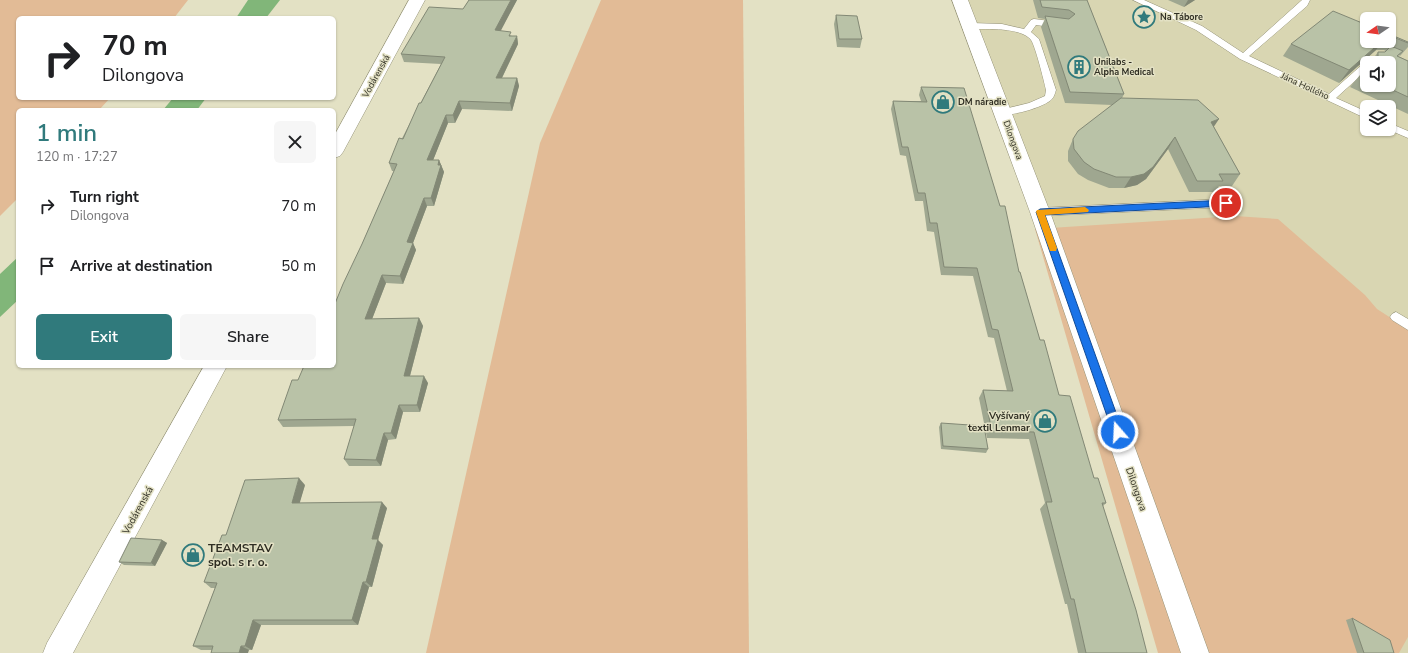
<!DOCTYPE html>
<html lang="en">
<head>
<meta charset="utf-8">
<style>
  body { margin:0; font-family:"Nunito Sans",sans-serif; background:#f6f6f6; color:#202124; height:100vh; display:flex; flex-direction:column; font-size:15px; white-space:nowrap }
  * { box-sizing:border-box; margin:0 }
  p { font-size:13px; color:#757577 }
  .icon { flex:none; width:22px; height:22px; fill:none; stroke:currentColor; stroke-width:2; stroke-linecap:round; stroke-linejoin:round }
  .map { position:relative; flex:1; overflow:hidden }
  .sheet { position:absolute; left:16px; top:108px; width:320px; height:260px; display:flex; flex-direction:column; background:#fff; border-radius:6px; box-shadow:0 1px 3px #0004 }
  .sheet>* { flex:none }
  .hud { position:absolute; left:16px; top:16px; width:320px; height:84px; border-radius:6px; box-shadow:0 1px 3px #0004; background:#fff; color:#202124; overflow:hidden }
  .needle { width:26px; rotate:257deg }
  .tools { position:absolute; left:1360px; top:12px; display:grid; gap:8px }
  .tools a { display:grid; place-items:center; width:36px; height:36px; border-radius:6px; background:#fff; box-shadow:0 1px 3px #0004; font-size:20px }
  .pin { position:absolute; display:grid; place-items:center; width:34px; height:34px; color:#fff; margin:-17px; border:2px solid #fff; border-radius:50%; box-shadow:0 1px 4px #0007 }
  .me { position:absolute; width:44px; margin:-22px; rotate:341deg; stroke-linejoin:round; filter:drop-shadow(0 0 3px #0008) }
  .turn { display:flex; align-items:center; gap:14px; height:84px; padding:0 20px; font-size:18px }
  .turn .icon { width:52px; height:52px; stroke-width:2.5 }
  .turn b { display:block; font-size:28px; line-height:34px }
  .round { display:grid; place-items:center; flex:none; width:42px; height:42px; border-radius:6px; background:#f6f6f6 }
  .summary { display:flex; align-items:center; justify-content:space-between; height:68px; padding:0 20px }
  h1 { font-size:24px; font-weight:600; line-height:30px; color:#307a7c }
  .cta { display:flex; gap:8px; margin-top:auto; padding:8px 20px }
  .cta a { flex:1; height:46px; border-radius:6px; background:#307a7c; color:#fff; font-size:16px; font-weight:600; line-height:46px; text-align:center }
  .cta a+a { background:#f6f6f6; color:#202124 }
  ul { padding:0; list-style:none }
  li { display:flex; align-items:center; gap:12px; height:60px; padding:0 20px }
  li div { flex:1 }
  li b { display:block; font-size:15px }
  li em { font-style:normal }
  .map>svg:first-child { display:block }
</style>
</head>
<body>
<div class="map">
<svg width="1408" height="653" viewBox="0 0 1408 653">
  <rect width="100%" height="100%" fill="#e3e1c4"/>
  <path fill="#d9d6b2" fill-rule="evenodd" d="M 960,0 L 1408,0 L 1408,653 L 1195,653 ZM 1367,19 L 1389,19 L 1389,41 L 1367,41 ZM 1367,63 L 1389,63 L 1389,85 L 1367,85 ZM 1367,107 L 1389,107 L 1389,129 L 1367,129 Z"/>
  <g fill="#e2bb96">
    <polygon points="0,0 188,0 174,18 18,18 18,98 110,98 99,110 18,110 18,198 0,216"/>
    <polygon points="601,0 743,0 749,653 426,653 540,143"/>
    <polygon points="1235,216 1278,219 1365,295 1377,309 1408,329 1408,637 1399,653 1158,653 1035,229"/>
  </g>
  <g fill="#81b679">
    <polygon points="248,0 280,0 266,18 236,18"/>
    <polygon points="173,98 206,98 197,110 163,110"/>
    <polygon points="18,257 18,300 0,317 0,274"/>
  </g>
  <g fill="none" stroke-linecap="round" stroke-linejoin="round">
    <g stroke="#949277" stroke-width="1">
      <g id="lane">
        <polygon points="1133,0 1144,0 1202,26 1243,53 1302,0 1310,0 1307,6 1249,56 1329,94 1364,63 1370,63 1367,63 1367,70 1336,98 1367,112 1367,119 1240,59 1196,30"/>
        <path d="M 1034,19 L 1058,22 L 1062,25 L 1058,28 L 1036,25 L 1031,32 L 1039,39 L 1056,90 C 1055,93 1054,97 1052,99 C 1045,107 1010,117 1000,114 L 998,112 L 1000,110 L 1029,103 L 1045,96 L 1046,90 C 1044,81 1035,45 1031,40 C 1021,27 986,29 971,29 L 967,26 L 971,23 L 1002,24 L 1024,29 L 1031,20 Z"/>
        <polygon points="1389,123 1408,131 1408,138 1387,129 1389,129"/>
        <polygon points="1226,199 1230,200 1231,203 1230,206 1226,207 1040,216 1036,215 1035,212 1036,209 1040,208"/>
        <polygon points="1396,312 1408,319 1408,330 1392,320 1390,317 1392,314"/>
      </g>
    </g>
    <g stroke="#949277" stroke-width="1">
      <g id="street">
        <polygon points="409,0 425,0 343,152 340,156 334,158 334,136"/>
        <polygon points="952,0 968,0 1050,212 1209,653 1181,653 1030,212"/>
        <polygon points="204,366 227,366 73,653 43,653 47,643"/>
      </g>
    </g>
    <use href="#lane" fill="#fff" fill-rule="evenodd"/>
    <use href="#street" fill="#fff" fill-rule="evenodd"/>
  </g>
  <g fill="#9fa790">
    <polygon points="469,0 517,0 500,31 512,36 517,36 518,44 502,78 517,78 519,86 512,111 462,109 455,123 448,123 433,160 439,160 444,172 434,206 427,206 413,243 416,250 403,284 386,283 372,319 419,318 423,326 410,376 428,383 420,412 403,412 396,439 388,440 381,466 349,466 344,459 354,426 283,427 278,420 334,366 362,244 394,171 392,171 389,163 441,64 404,62 401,54 463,9"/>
    <polygon points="1033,0 1087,0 1124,94 1122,98 1214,127 1240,174 1232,186 1219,186 1215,192 1189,192 1168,149 1146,179 1137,185 1124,188 1109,188 1088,180 1078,174 1068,161 1068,151 1073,139 1112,105 1065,103 1041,27 1045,19 1038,18"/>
    <polygon points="1168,0 1195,0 1184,7"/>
    <polygon points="836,15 862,39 860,48 837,47 834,24"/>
    <polygon points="1389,34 1408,42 1408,47 1400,56 1399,55 1398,56 1408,61 1408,114 1350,87 1360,75 1367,68 1367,85 1389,85 1389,63 1370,63 1378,52 1385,52 1386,51 1384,50 1376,50 1339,83 1283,56 1291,44 1367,41 1389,41"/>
    <polygon points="921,87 1019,272 1040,340 1059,395 1094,478 1106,503 1103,506 1147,653 1078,653 1067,604 1065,604 1040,509 1045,503 1029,439 987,438 979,398 983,390 1007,391 994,338 988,337 973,276 941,275 934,232 927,231 923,201 915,201 906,156 900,155 891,109 893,101 921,101 919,95"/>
    <polygon points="941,423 988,449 986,453 941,449 939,427"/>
    <polygon points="305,485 299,503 387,508 378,540 383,545 372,587 369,587 358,625 261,625 252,650 201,650 193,646 215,588 211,588 204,582"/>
    <polygon points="162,540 167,543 155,566 124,565 119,562"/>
    <polygon points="1352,618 1394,653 1357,653 1346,620"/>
  </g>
  <g fill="#828875">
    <polygon points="511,0 517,0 497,38 495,30"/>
    <polygon points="1188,0 1195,0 1184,7"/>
    <polygon points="517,36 518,44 498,86 496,78"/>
    <polygon points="1382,41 1383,41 1376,50 1339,83 1349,70"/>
    <polygon points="517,78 519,86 512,111 510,103"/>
    <polygon points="459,101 462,109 455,123 453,115"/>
    <polygon points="446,115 448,123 430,168 427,160"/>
    <polygon points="1219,119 1211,131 1211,122"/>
    <polygon points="1175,137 1168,149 1146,179 1137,185 1124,188 1131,177"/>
    <polygon points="439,160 444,172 434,206 431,198 438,165"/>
    <polygon points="424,198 427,206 413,243 416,250 403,284 400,276 407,242"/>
    <polygon points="382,275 386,283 369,327 365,319"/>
    <polygon points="419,318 423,326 408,383 404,376"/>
    <polygon points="424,376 428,383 420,412 417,405"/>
    <polygon points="399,405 403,412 396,439 391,433"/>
    <polygon points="384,433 388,440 381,466 376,460"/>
    <polygon points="299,478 305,485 298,509 292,503"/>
    <polygon points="382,502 387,508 378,540 383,545 372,587 366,582 372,539"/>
    <polygon points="162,540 167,543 155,566 151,563"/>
    <polygon points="363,582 369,587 358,625 352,620"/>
    <polygon points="253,620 261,625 252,650 245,646"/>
    <polygon points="241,646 249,650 248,653 239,653"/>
  </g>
  <g fill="#b9c2a7" stroke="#828875">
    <polygon points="469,0 511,0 495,30 511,32 509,36 517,36 496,78 517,78 510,103 459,101 453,115 446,115 427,160 439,160 438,165 441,165 431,198 424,198 407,242 413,243 400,276 382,275 365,319 419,318 404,376 424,376 417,405 399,405 391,433 384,433 376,460 344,459 356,419 278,420 292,380 298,380 304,366 334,366 334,306 343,284 362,244 397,164 389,163 399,138 403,139 419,103 421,103 445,57 401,54 429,7 463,9"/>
    <polygon points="1040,0 1087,0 1124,94 1070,92 1045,16 1069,19 1075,14 1069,10 1042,7"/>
    <polygon points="1333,11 1367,25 1367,41 1382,41 1349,70 1291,44"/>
    <polygon points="836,15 857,16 862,39 839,39"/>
    <polygon points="1389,34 1408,42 1408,43 1393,37 1389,37"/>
    <polygon points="1391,46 1403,51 1397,56 1408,61 1408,97 1382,85 1389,85 1389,63 1373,63 1378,59 1378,52 1385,52"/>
    <polygon points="1367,68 1367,78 1360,75"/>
    <polygon points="921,87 964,88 1000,206 1005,206 1019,272 1020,272 1040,340 1044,340 1059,395 1070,396 1094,478 1098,478 1106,503 1102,503 1136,610 1147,653 1086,653 1074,599 1071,599 1046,502 1052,502 1034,432 992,431 983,390 1013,391 998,330 992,329 977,268 944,267 937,223 930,223 925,193 918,193 908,147 902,147 893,101 927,102"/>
    <polygon points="1121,98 1198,100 1219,119 1211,122 1240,174 1219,174 1223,181 1197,181 1175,137 1153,167 1144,174 1131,177 1116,177 1094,169 1084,162 1074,149 1073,139 1078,131"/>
    <polygon points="941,423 984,426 988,449 943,446"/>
    <polygon points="299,478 292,503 382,502 372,539 378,539 366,582 363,582 352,620 253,620 245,646 241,646 239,653 211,653 213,646 193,646 217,583 204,582 222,535 226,535 245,480"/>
    <polygon points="131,538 162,540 151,563 119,562"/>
    <polygon points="1352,618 1390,640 1394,653 1364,653"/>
  </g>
  <polygon fill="#1a73e8" stroke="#114b97" points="1226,200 1230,203 1226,206 1045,215 1123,432 1121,436 1118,437 1114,436 1036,212 1040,209"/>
  <polygon fill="#f59e0b" points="1085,207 1089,210 1088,212 1045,215 1057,248 1056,251 1050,251 1036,212 1037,210"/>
  <defs>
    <g id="sight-ring" transform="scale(1.15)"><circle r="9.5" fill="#e3e1c4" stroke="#307a7c" stroke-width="1.5"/><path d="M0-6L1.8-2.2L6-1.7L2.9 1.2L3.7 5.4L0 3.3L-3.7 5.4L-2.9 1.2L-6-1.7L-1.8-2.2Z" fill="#307a7c"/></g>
    <g id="building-ring" transform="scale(1.15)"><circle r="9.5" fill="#e3e1c4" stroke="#307a7c" stroke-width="1.5"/><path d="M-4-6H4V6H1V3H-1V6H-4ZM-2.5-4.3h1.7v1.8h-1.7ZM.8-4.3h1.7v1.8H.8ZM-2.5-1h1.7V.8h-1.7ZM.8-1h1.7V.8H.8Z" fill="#307a7c"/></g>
    <g id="shop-ring" transform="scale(1.15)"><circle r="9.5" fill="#e3e1c4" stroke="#307a7c" stroke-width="1.5"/><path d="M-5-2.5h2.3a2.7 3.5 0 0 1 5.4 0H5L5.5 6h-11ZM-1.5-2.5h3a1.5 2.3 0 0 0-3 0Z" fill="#307a7c"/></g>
  </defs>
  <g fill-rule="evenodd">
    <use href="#sight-ring" x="1144" y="17"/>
    <use href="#building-ring" x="1079" y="67"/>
    <use href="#shop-ring" x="943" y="102"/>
    <use href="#shop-ring" x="1045" y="421"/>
    <use href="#shop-ring" x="193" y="555"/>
  </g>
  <g text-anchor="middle" stroke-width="3" stroke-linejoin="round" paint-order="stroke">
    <g font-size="9" font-weight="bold" fill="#2f2e23" stroke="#e3e1c4" text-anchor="start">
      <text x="1160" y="20">Na Tábore</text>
      <text x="1094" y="65">Unilabs -<tspan x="1094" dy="10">Alpha Medical</tspan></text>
      <text x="958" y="105">DM náradie</text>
    </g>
    <g font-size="9" fill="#2f2e23" stroke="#e3e1c4">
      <text transform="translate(376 76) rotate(-61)" y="3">Vodárenská</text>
      <text transform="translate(1305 86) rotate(25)" y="3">Jána Hollého</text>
      <text transform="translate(1013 140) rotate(70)" y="3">Dilongova</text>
    </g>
    <g font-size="10" font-weight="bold" fill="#2f2e23" stroke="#e3e1c4" text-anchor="end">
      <text x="1030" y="419">Vyšívaný<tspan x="1030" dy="12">textil Lenmar</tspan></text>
    </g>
    <g font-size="10" fill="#2f2e23" stroke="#e3e1c4">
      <text transform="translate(1137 489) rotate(71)" y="4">Dilongova</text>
      <text transform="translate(137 510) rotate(-61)" y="4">Vodárenská</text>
    </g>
    <g font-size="12" font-weight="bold" fill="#2f2e23" stroke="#e3e1c4" text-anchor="start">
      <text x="208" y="552">TEAMSTAV<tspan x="208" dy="14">spol. s r. o.</tspan></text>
    </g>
  </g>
</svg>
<div class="tools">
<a><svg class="needle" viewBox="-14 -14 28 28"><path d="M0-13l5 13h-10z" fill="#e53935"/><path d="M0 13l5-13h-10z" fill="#757577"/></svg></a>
<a><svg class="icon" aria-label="sound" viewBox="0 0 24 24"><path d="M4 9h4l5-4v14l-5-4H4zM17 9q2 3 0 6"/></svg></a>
<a><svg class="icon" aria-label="layers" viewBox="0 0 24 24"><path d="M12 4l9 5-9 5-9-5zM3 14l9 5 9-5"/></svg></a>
</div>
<div class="pin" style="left:1226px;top:203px;background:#d93025"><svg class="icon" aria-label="arrive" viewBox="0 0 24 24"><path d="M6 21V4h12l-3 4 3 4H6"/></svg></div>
<svg class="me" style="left:1118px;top:432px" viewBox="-20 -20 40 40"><circle r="17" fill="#1a73e8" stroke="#fff" stroke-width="3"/><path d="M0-11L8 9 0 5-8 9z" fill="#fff"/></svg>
<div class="hud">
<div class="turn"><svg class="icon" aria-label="right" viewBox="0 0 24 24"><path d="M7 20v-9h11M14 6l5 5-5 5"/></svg><div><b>70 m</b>Dilongova</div></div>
</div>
<section class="sheet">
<div class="summary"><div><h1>1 min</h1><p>120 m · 17:27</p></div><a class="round"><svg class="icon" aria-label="close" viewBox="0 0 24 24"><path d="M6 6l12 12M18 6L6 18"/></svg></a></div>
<ul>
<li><svg class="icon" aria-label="right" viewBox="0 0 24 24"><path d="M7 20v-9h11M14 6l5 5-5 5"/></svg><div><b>Turn right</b><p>Dilongova</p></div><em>70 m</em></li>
<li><svg class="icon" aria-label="arrive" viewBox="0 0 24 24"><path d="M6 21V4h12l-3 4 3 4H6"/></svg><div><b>Arrive at destination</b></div><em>50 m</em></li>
</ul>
<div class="cta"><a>Exit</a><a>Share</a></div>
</section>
</div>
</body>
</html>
